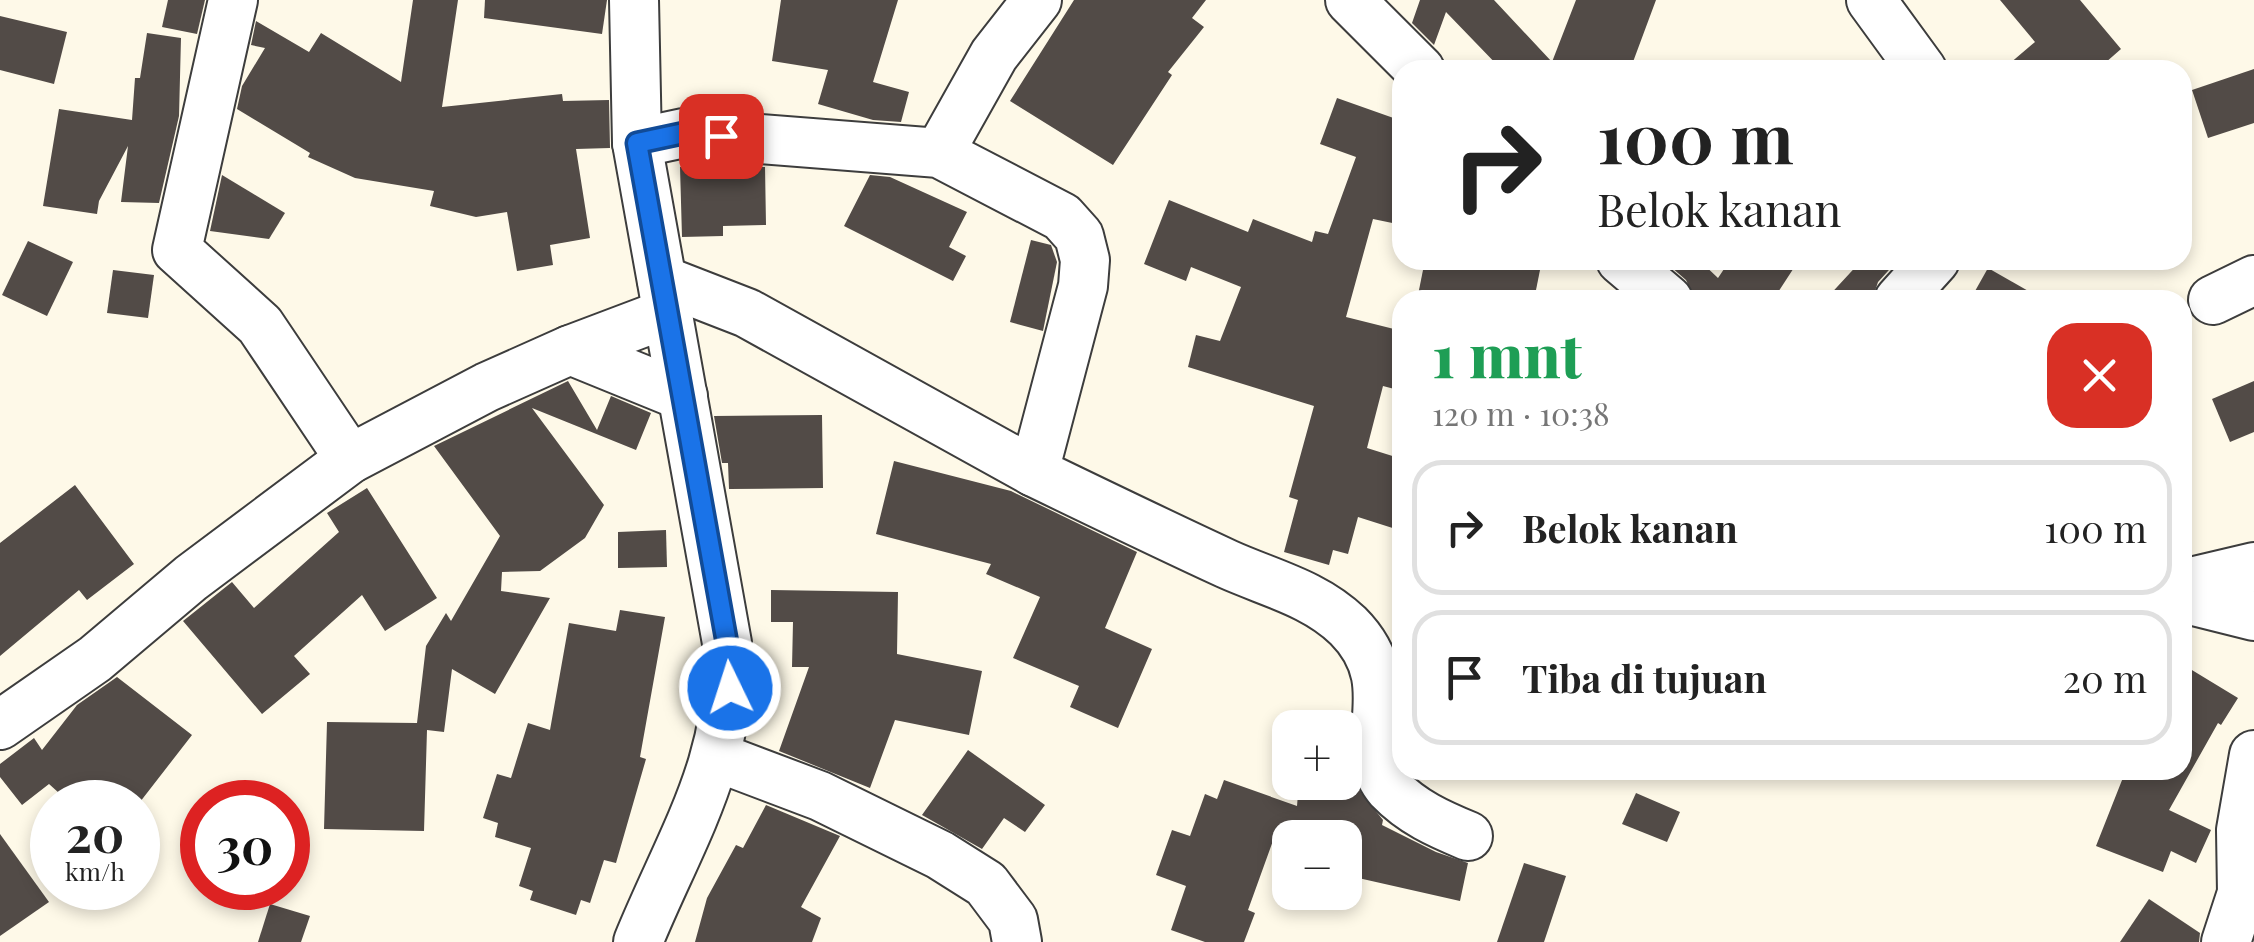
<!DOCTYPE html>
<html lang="id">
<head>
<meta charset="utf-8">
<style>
  body { margin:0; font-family:"Playfair Display",serif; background:#f2f2f2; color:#222; height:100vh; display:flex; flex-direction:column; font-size:38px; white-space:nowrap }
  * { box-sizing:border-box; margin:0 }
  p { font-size:32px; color:#767676 }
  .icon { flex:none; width:55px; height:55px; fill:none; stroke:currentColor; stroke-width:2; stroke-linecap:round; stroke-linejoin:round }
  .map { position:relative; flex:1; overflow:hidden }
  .drawer { position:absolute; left:1392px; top:290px; width:800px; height:490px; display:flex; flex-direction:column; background:#fff; border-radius:30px; box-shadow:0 5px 15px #0003 }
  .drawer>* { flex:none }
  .banner { position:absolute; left:1392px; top:60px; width:800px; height:210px; border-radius:30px; box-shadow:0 5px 15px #0003; background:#fff; color:#222; overflow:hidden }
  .tools { position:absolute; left:1272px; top:710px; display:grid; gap:20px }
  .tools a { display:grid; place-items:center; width:90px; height:90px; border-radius:20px; background:#fff; box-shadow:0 5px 15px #0003; font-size:50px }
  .speed { position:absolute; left:30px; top:780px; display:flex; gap:20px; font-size:50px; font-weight:700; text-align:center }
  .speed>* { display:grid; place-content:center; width:130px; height:130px; border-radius:50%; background:#fff; box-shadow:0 5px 15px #0003; line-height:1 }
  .speed small { font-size:25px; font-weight:400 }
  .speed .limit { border:15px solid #d22; background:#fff; color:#111 }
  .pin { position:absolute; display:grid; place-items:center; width:85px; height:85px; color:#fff; margin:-42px; border-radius:20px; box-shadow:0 5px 15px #0006 }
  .me { position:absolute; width:110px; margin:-55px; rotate:356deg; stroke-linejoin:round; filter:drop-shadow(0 0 8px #0008) }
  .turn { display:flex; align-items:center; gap:35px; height:210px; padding:0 40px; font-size:45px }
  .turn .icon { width:130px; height:130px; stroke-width:2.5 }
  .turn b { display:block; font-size:70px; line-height:85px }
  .round { display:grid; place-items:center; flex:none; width:105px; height:105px; border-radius:30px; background:#f2f2f2 }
  .summary { display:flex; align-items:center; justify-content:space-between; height:170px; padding:0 40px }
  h1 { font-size:60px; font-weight:800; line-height:75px; color:#1e9e55 }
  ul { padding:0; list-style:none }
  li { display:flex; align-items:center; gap:30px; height:135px; margin:0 20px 15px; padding:0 20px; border:5px solid #e0e0e0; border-radius:30px }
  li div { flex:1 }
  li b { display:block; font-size:38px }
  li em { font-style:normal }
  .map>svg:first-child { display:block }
</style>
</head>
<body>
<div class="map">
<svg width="2254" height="942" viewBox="0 0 2254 942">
  <rect width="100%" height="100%" fill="#fef9e8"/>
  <g fill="#524b47">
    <polygon points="168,0 205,0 197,34 162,27"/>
    <polygon points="413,0 458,0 442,107 562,94 563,101 609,100 610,148 576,149 590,238 550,245 553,265 517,271 507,212 476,217 430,206 434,191 355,178 308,157 310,153 237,109 242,86 265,48 251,45 256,21 309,52 321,33 401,82"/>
    <polygon points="485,0 607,0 602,34 484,18"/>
    <polygon points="781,0 898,0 873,82 909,92 901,122 873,120 818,104 828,70 772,61"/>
    <polygon points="1074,0 1206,0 1192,18 1204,27 1168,72 1172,75 1113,165 1010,101"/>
    <polygon points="1420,0 1494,0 1552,62 1576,0 1656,0 1630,70 1502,70 1446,12 1434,45 1412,23"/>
    <polygon points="2000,0 2080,0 2121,49 2097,70 2002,70 2035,42"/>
    <polygon points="0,16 67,32 54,84 0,70"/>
    <polygon points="147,33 181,38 179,116 159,203 121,202 128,146 99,201 97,214 43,206 59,109 132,120 135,78 140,78"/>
    <polygon points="2254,69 2254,123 2208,138 2192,90"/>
    <polygon points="1337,98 1402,121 1402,135 1392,165 1402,167 1402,225 1373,219 1346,317 1402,331 1402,391 1383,386 1367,448 1402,459 1402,531 1358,517 1348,554 1333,550 1329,565 1284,552 1298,500 1289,497 1314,406 1188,367 1196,335 1220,341 1241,287 1191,267 1186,281 1144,264 1169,200 1248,232 1253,219 1312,242 1315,231 1328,234 1356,157 1320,144"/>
    <polygon points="680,167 765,167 766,225 723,226 723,236 682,237"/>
    <polygon points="222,175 285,213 269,239 210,231"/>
    <polygon points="870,175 890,177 967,212 949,247 966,256 953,281 844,226"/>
    <polygon points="1031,240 1051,245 1057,262 1043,331 1010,322"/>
    <polygon points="28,241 73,262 47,316 2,295"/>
    <polygon points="1425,260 1513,260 1541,265 1534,300 1417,300"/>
    <polygon points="1663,260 1699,260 1718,278 1730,260 1799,260 1773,300 1695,300 1686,280"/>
    <polygon points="1862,260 1898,260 1878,282 1872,300 1825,300"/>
    <polygon points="1988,268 2044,300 1970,300"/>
    <polygon points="113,270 154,275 148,318 107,313"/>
    <polygon points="568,381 597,430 611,396 651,413 636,450 532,408 604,505 585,538 540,571 502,572 501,591 550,598 495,694 452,669 444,732 427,730 424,831 324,829 327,722 417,723 426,646 446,613 451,621 500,536 434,446"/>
    <polygon points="2254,381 2254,432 2230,442 2212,399"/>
    <polygon points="822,415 823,488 729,489 728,463 722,463 714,416"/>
    <polygon points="894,461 1011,491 1137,552 1105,628 1152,649 1118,728 1070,707 1079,686 1013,658 1040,597 986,574 991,564 876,534"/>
    <polygon points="75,485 134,564 87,600 79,590 0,656 0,543"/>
    <polygon points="367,488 437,598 385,631 362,595 294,656 310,674 262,714 183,621 232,582 254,608 339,532 327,513"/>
    <polygon points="666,530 667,567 618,568 618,532"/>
    <polygon points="771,590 898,592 897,654 982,671 969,735 895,720 870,788 779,751 809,667 792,667 793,622 771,622"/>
    <polygon points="620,610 665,617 640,757 646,759 616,863 604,860 590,903 581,900 576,915 530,900 533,891 519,886 531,848 495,837 498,823 483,818 497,774 511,778 528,723 550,730 569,623 616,631"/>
    <polygon points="2182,664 2238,698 2221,725 2218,723 2169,810 2211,830 2196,863 2171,851 2163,872 2096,846 2126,770 2182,770"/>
    <polygon points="117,677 192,735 140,802 69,802 49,784 22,805 0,777 0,764 34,738 42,750 77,705"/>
    <polygon points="968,750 1045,805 1025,832 1004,818 982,849 922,815"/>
    <polygon points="1345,770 1351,770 1356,786 1383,820 1382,825 1436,852 1468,863 1460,901 1345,875 1345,838 1274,838 1248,910 1255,913 1244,942 1205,942 1171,930 1186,886 1156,875 1172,830 1190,836 1205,794 1217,799 1224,780 1297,806 1299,782 1345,782"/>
    <polygon points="1636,793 1680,812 1667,842 1622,824"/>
    <polygon points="766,805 840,836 801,907 821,918 812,942 695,942 707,898 736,845 743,848"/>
    <polygon points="0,834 49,902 0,936"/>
    <polygon points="1524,863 1566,876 1544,942 1497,942"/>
    <polygon points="2149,899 2200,933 2199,942 2120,942"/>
    <polygon points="270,904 310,916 301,942 258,942"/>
  </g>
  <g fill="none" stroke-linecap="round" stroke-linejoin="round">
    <g stroke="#3d3d3d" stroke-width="52">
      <g id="minor">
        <polyline points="233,0 177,250 260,325 350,459"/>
        <path d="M 634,0 L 637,143 L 727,643 C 735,758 680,839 638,942"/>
        <polyline points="1350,0 1420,70"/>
        <polyline points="1871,0 1922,70"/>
        <path d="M 637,143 L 684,133 L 939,153 L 1062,217 L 1079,236 L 1085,260 L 1083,286 L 1034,472 C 1098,503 1162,534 1227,564 C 1269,583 1314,593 1348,626 C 1409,687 1351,745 1390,789 C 1412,812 1439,824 1468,836"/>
        <polyline points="939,153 994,55 1037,0"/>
        <polyline points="1621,260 1668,300"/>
        <polyline points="662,280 747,313 1034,472"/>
        <polyline points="1899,300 1935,260"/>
        <polyline points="2213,300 2254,280"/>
        <polyline points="570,350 683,396"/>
        <polyline points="2182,584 2254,567"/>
        <polyline points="2182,598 2254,616"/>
        <polyline points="0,725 95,659 191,578 350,459 487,387 570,350 668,313"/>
        <polyline points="717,757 820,796 940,855 986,884 1013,920 1017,942"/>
        <polyline points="2226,942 2242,893 2241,830 2254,755"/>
      </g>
    </g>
    <use href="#minor" stroke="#fff" stroke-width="48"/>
  </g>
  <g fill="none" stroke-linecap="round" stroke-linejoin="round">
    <g stroke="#114b97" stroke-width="25">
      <polyline id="route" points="721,136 684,133 637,143 727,643 730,688"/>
    </g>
    <use href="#route" stroke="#1a73e8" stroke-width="18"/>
  </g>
</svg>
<div class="tools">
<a>+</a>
<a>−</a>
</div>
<div class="speed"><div>20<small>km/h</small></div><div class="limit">30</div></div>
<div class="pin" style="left:721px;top:136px;background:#d93025"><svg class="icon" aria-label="arrive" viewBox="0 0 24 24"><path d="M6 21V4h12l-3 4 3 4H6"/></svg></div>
<svg class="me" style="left:730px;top:688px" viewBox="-20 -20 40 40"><circle r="17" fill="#1a73e8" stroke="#fff" stroke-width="3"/><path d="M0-11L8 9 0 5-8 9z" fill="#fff"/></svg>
<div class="banner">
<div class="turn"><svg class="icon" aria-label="right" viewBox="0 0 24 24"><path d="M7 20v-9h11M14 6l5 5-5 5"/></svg><div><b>100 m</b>Belok kanan</div></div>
</div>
<section class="drawer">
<div class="summary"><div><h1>1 mnt</h1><p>120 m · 10:38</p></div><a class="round" style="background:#d93025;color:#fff"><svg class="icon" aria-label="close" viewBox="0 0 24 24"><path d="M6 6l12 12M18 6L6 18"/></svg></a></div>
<ul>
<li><svg class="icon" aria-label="right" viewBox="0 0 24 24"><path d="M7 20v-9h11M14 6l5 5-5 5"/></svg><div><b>Belok kanan</b></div><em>100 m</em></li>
<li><svg class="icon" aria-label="arrive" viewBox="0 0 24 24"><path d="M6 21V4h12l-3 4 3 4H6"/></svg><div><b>Tiba di tujuan</b></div><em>20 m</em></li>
</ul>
</section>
</div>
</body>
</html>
